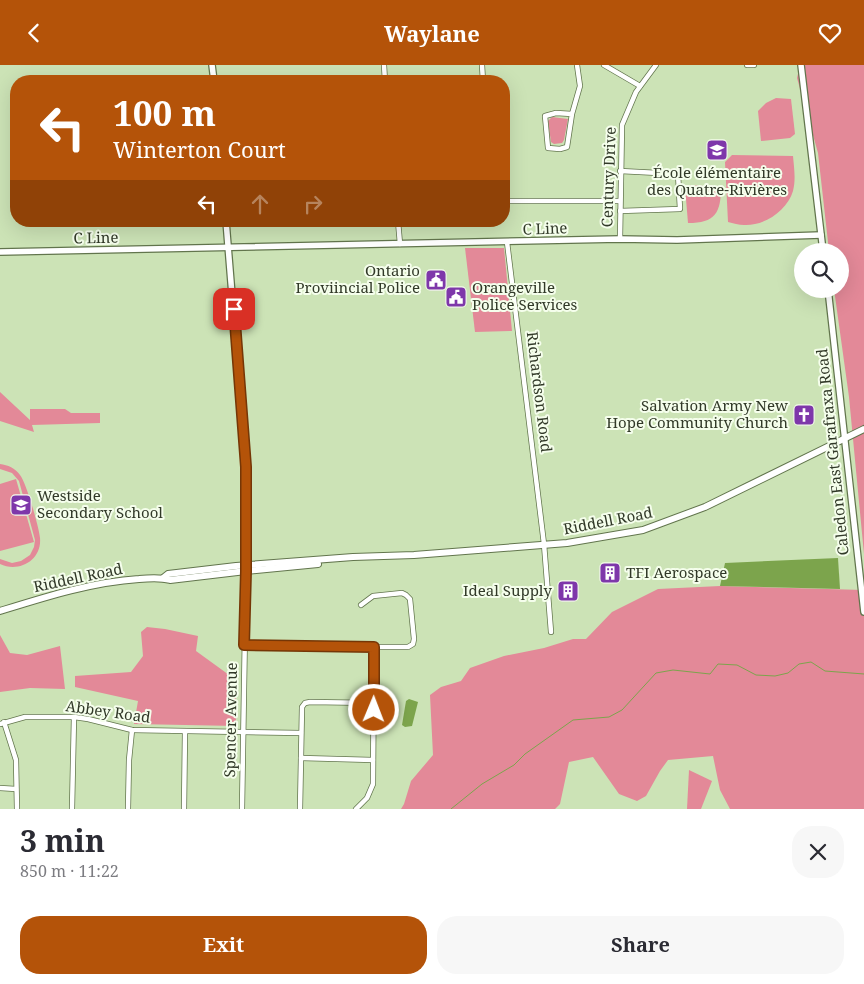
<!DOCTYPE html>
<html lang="en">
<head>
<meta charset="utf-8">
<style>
  body { margin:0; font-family:"Noto Serif",serif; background:#f7f7f7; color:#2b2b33; height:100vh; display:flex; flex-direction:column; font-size:19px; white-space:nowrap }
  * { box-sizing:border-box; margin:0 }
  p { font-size:16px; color:#7c7c81 }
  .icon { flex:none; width:28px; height:28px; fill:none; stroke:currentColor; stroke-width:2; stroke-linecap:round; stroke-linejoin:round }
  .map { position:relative; height:744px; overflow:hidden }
  .sheet { display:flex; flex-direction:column; background:#fff; flex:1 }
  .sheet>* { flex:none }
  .banner { position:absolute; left:10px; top:10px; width:500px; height:152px; border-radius:20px; box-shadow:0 5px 20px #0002; background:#b45309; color:#fff; overflow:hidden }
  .fabs { position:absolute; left:794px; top:178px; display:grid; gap:10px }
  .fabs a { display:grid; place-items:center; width:55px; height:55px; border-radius:50%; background:#fff; box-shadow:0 5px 20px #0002; font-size:25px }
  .pin { position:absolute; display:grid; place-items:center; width:42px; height:42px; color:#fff; margin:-21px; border-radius:10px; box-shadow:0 2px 8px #0006 }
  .me { position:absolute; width:55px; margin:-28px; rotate:1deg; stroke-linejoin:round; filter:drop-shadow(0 0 4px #0008) }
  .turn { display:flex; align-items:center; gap:18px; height:105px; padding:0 20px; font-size:22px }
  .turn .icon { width:65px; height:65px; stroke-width:2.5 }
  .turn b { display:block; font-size:35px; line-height:42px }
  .lanes { display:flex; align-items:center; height:48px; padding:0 20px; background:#0003; justify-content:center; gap:25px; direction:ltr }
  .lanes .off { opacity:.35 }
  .round { display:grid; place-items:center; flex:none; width:52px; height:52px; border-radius:20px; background:#f7f7f7 }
  .headline { display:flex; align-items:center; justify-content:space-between; height:85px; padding:0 20px }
  h1 { font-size:30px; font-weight:700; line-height:38px }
  .action { display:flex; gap:10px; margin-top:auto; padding:10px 20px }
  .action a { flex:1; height:58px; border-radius:20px; background:#b45309; color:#fff; font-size:20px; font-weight:700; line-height:58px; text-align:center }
  .action a+a { background:#f7f7f7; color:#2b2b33 }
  header { display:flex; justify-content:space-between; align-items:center; height:65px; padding:0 20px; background:#b45309; color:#fff; font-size:22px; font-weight:700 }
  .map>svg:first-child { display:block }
</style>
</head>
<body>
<header><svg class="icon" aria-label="back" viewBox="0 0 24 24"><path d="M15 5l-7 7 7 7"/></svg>Waylane<svg class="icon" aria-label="heart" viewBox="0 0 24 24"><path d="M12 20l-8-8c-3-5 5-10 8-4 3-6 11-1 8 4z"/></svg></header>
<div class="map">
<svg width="864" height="744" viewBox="0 0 864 744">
  <rect width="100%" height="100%" fill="#cce3b6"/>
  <g fill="#e38998">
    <polygon points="800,0 864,0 864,489 849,332 834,224 840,224 840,186 829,186 818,88 797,13"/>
    <polygon points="776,33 791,34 795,69 790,73 761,76 758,46 766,38"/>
    <polygon points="552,52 568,54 564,75 562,78 554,79 551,77 548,56"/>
    <path d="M 732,90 L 793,91 C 794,102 796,115 793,126 C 787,146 764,161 744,160 C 739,160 733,158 728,157 L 725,97 Z"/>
    <path d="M 688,120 L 721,122 C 721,148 715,158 688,158 L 685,122 Z"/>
    <polygon points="465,183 504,183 512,266 475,267"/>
    <polygon points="0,327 30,355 30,344 65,344 71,348 100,348 100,358 32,360 34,367 0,356"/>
    <path d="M 0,399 C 8,400 15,403 20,410 C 26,417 39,462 40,473 C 42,495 19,508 0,499 L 0,494 L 12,498 L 21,496 L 30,490 L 34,482 L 35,475 L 19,416 L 12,408 L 0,404 Z"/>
    <polygon points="16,414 34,477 0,486 0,419"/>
    <polygon points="720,521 864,525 864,744 730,744 720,725 713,691 668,695 660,706 646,731 637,736 619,729 593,692 569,697 560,739 555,744 401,744 404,739 411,716 433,690 430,630 441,622 461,616 470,603 504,591 544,583 573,574 586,574 612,547 658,524"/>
    <polygon points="147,562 165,564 198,571 196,586 236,615 236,661 134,659 138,636 75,622 75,611 131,607 143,591 141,567"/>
    <polygon points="0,570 10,588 27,590 60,581 65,624 30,623 0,627"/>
    <polygon points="689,705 712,716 701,744 687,744"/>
  </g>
  <g fill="#7ca44c">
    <polygon points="838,493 840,524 720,521 725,498"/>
    <polygon points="409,634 418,637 412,661 405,662 402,660 406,636"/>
  </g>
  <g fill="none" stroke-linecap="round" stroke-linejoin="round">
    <polyline stroke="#7ca44c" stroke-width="1" points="451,744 482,719 514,700 525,689 573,655 609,652 622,645 656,608 673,605 710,609 718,599 737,600 756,610 775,611 788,608 799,599 811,597 825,606 864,609"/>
    <g stroke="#62754d" stroke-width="6">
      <g id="street">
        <polyline points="384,0 385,16"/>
        <polyline points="482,0 483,16"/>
        <polyline points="604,0 640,21"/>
        <polyline points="747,0 754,0"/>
        <polyline points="572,49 556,48 545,51 548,83 560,84 567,82 572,49 580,21 577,0"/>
        <polyline points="620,106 678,109 680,144 620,146"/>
        <polyline points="504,136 620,136"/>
        <polyline points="398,156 400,179"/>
        <polyline points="620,174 622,60 636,27 656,0"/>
        <polyline points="507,177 544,479 551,567"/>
        <polyline points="244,580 380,582 408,582 413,579 414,574 410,534 406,530 402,528 373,531 361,540"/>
        <polyline points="4,657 16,695 17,744"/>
        <polyline points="0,659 25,652 74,652 88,654 132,665 301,668"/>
        <polyline points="301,693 373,695"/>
        <polyline points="0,723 16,724"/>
        <polyline points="72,744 74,652"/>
        <polyline points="128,744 129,695 132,665"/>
        <polyline points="184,744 185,667"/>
        <polyline points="242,744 246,506"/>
        <polyline points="300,744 302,642 305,638 310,637 374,638"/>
        <polyline points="356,744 367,733 373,719 374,582"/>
      </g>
    </g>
    <g stroke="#62754d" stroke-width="8">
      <g id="secondary">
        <polyline points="212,0 214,16"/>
        <polyline points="801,0 823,186"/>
        <polyline points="226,156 246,402 246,503"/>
        <polyline points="0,187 620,174 677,175 821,170"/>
        <polyline points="828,224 864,547"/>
      </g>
    </g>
    <g stroke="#62754d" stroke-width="8">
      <g id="primary">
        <polyline points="163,513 168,509 236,501 353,492 414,490 567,478 643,465 705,442 864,364"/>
        <path d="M 0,546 C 45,532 92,517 139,514 C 149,513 160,512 170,515 L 246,506 L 318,499"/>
      </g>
    </g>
    <use href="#street" stroke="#fff" stroke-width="4.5"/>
    <use href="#secondary" stroke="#fff" stroke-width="5.5"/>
    <use href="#primary" stroke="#fff" stroke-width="6"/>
  </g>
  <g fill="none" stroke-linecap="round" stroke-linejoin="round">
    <g stroke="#753606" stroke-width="12">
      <polyline id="route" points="234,244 246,402 246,506 244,580 374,582 374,645"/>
    </g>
    <use href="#route" stroke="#b45309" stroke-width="9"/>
  </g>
  <defs>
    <g id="school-square" transform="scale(1.125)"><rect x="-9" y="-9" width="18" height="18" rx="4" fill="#7e37aa" stroke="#f5feec"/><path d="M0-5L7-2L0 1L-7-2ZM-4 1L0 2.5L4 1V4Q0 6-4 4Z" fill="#fff"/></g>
    <g id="civic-square" transform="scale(1.125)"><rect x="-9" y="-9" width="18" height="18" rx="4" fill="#7e37aa" stroke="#f5feec"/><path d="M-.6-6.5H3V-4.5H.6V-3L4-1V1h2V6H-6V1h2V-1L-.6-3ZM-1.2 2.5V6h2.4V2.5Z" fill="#fff"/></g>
    <g id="church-square" transform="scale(1.125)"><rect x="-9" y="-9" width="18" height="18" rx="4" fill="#7e37aa" stroke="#f5feec"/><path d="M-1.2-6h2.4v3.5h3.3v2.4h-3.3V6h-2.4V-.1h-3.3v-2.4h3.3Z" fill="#fff"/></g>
    <g id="building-square" transform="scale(1.125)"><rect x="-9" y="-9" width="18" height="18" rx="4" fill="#7e37aa" stroke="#f5feec"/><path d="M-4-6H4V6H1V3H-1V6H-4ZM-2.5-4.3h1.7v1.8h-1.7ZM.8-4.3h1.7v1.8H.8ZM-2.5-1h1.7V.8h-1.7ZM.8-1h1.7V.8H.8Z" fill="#fff"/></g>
  </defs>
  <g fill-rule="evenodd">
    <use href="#school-square" x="717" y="85"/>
    <use href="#civic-square" x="436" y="215"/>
    <use href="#civic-square" x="456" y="232"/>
    <use href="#church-square" x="804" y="350"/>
    <use href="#school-square" x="21" y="440"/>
    <use href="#building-square" x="610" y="508"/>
    <use href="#building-square" x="568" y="526"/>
  </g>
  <g text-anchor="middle" stroke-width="4" stroke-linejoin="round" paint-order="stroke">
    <g font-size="15" fill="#313928" stroke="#f5feec" text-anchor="end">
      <text x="717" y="113" text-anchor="middle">École élémentaire<tspan x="717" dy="17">des Quatre-Rivières</tspan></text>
      <text x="420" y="211">Ontario<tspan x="420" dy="17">Proviincial Police</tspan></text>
      <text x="472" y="228" text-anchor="start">Orangeville<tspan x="472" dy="17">Police Services</tspan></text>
      <text x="788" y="346">Salvation Army New<tspan x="788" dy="17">Hope Community Church</tspan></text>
      <text x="37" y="436" text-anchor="start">Westside<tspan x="37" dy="17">Secondary School</tspan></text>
      <text x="626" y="513" text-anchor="start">TFI Aerospace</text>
      <text x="552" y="531">Ideal Supply</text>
    </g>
    <g font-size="15" fill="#313928" stroke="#f5feec">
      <text transform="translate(609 112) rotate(-88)" y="5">Century Drive</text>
      <text transform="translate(545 164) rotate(-2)" y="5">C Line</text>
      <text transform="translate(96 173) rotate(-1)" y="5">C Line</text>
      <text transform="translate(539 327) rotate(83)" y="5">Richardson Road</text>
      <text transform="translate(833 387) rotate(-96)" y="5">Caledon East Garafraxa Road</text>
      <text transform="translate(608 456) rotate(-11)" y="5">Riddell Road</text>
      <text transform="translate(78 513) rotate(-12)" y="5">Riddell Road</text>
      <text transform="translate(108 647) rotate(8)" y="5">Abbey Road</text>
      <text transform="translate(231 655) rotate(-89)" y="5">Spencer Avenue</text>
    </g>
  </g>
</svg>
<div class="fabs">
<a><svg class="icon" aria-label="search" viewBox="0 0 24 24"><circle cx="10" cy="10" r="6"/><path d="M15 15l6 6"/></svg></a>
</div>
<div class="pin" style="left:234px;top:244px;background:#d93025"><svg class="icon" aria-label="arrive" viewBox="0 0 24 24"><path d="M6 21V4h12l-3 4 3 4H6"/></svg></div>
<svg class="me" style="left:374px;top:645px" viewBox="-20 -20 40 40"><circle r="17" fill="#b45309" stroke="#fff" stroke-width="3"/><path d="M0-11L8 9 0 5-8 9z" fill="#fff"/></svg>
<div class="banner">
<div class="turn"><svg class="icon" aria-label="left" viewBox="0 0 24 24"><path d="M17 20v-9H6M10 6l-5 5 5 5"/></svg><div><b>100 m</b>Winterton Court</div></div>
<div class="lanes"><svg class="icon" aria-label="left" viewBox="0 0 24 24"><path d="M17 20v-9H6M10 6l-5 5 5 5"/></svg><svg class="icon off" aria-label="ahead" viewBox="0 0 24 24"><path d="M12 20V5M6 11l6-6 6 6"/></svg><svg class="icon off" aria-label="right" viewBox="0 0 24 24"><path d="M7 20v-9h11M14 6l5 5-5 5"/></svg></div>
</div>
</div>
<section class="sheet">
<div class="headline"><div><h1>3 min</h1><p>850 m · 11:22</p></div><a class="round"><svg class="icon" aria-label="close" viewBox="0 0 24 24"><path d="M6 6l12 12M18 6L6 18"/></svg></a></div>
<div class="action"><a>Exit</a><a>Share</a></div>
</section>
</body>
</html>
